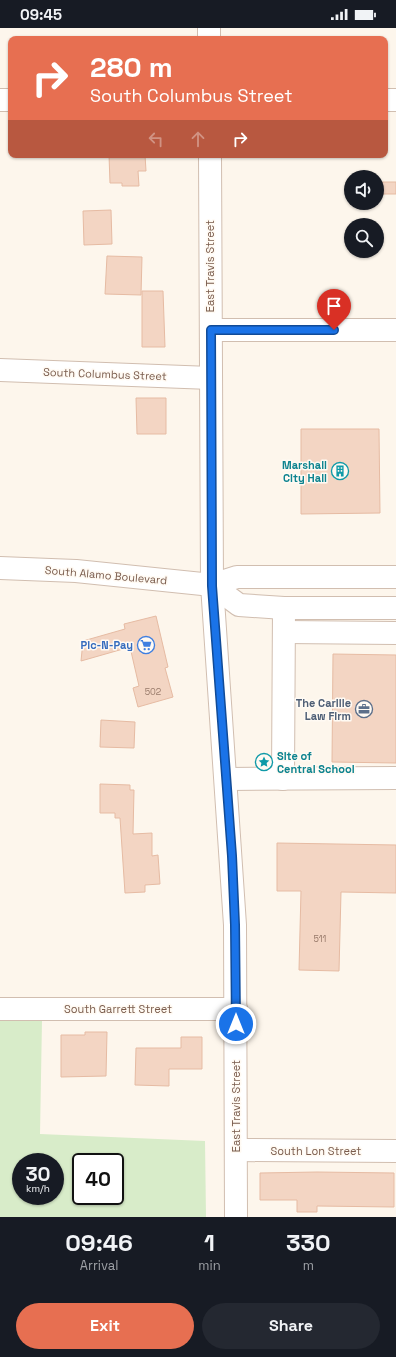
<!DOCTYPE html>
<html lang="en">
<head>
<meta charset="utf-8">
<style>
  body { margin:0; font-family:"Space Grotesk",sans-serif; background:#242831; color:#f1f3f6; height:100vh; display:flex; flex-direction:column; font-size:15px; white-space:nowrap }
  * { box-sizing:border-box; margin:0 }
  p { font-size:13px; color:#9ea1a6 }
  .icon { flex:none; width:22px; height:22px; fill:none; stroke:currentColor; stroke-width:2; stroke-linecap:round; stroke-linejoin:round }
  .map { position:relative; height:1189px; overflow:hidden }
  .sheet { display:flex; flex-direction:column; background:#171b24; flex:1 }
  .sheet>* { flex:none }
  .banner { position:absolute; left:8px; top:8px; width:380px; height:122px; border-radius:8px; box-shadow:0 1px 3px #0004; background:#e76f51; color:#fff; overflow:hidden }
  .buttons { position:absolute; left:344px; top:142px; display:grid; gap:8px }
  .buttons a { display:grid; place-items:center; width:40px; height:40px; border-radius:50%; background:#171b24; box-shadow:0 1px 3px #0004; font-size:20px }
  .speed { position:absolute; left:12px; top:1125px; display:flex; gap:8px; font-size:20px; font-weight:700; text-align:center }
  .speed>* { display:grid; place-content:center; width:52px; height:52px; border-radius:50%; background:#171b24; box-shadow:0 1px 3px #0004; line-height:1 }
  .speed small { font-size:10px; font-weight:400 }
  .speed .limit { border:2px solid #111; border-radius:6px; background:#fff; color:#111 }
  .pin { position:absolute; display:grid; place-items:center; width:34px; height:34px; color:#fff; margin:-41px -17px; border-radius:50% 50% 50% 0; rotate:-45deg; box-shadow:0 0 4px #0007 }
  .pin .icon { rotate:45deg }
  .me { position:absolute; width:44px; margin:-22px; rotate:0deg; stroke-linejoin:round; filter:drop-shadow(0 0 3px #0008) }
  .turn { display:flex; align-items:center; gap:14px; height:84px; padding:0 16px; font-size:18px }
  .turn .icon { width:52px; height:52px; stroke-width:2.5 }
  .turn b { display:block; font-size:28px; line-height:34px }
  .lanes { display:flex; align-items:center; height:38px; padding:0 16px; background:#0003; justify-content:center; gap:20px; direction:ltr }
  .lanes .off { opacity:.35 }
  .eta { display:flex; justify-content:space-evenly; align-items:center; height:68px; text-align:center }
  .eta b { font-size:24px; font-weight:700; line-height:28px }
  .button { display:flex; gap:8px; margin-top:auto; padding:8px 16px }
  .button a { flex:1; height:46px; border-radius:24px; background:#e76f51; color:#fff; font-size:16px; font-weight:700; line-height:46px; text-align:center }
  .button a+a { background:#242831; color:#f1f3f6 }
  .status { display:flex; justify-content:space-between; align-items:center; height:28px; padding:0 20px; background:#171b24; direction:ltr }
  .status svg { height:11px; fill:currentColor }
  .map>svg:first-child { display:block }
</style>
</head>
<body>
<div class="status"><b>09:45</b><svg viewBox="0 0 49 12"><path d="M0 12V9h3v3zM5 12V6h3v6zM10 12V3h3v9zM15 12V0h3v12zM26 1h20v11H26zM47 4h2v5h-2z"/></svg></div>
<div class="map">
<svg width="396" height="1189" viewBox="0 0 396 1189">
  <rect width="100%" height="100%" fill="#fdf6ec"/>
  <path fill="#d8ecc9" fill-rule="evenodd" d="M 42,992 L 40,1106 L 205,1113 L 206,1189 L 0,1189 L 0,993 ZM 21,1134 L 55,1134 L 55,1168 L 21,1168 ZM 81,1134 L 115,1134 L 115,1168 L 81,1168 Z"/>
  <g fill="#f3d5c3" stroke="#e6bba3">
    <polygon points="109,127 145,127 146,143 138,143 139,158 122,158 122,155 110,155"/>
    <rect x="377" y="154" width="19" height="12"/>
    <polygon points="111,182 112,216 84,217 83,183"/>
    <polygon points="107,228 142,229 141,267 105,266"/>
    <polygon points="142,263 163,263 165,319 142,319"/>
    <polygon points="136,370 166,370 166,406 137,406"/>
    <polygon points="301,401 379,401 380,485 301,486"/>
    <polygon points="156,588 168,639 165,640 173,669 138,679 133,660 139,658 130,619 81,633 83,613 125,601 124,596"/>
    <polygon points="333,626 396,627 396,735 332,734"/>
    <polygon points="101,692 135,694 134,720 100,719"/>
    <polygon points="100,756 130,757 130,762 134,762 133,806 152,805 152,828 158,827 160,856 145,857 145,864 125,865 120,790 115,790 115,785 100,785"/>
    <polygon points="277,815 396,817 396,865 341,864 339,943 299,942 301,863 277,863"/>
    <polygon points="85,1004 107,1004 106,1048 61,1049 61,1007 85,1007"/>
    <polygon points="181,1009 202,1009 202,1041 169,1041 169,1058 135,1057 136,1020 181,1020"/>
    <polygon points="317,1144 394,1145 394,1179 317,1178 317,1184 297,1184 297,1172 260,1172 260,1145"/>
  </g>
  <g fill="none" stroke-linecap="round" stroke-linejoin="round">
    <g stroke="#d1beb0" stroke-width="24">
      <g id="minor">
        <polyline points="209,0 209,11"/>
        <polyline points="0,72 11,72"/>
        <polyline points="385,72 396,72"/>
        <polyline points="210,127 212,557 235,897 236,1189"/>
        <polyline points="211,302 396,302"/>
        <polyline points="0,342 211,350"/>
        <polyline points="0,540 76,543 212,557 237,549 396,549"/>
        <polyline points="212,557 239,577 284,580 396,580"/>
        <polyline points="284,604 396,605"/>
        <polyline points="226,751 396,750"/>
        <polyline points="283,751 284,580"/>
        <polyline points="0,981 236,981"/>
        <polyline points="236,1122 396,1123"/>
      </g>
    </g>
    <use href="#minor" stroke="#fff" stroke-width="22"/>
  </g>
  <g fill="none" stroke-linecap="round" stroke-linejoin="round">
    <g stroke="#114b97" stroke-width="10">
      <polyline id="route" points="236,996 235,897 232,828 212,558 211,302 334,302"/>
    </g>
    <use href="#route" stroke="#1a73e8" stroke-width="7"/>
  </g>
  <defs>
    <g id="building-ring" transform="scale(0.9)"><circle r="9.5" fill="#fffaf3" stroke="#0f9aa8" stroke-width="1.5"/><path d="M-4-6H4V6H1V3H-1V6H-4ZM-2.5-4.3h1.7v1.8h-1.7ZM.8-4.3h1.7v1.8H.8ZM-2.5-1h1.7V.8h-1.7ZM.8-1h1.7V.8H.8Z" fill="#0f9aa8"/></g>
    <g id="supermarket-ring" transform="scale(0.9)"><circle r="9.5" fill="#fffaf3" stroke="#3f7fe0" stroke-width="1.5"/><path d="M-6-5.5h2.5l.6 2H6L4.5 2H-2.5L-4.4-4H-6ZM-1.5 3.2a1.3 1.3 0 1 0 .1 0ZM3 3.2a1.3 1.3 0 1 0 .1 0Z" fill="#3f7fe0"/></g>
    <g id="office-ring" transform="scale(0.9)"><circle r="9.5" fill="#fffaf3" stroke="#5c6f8a" stroke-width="1.5"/><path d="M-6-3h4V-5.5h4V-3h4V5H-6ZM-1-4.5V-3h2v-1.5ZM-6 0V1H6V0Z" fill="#5c6f8a"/></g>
    <g id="sight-ring" transform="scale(0.9)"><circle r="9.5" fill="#fffaf3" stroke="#0f9aa8" stroke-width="1.5"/><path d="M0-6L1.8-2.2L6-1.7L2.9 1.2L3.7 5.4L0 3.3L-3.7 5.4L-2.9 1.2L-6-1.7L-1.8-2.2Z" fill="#0f9aa8"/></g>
  </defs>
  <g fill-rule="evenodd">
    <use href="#building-ring" x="340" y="443"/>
    <use href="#supermarket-ring" x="146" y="617"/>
    <use href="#office-ring" x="364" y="681"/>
    <use href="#sight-ring" x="264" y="734"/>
  </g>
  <g text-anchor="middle" stroke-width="3" stroke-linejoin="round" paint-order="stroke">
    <g font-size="9" fill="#987a6a">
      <text x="153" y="667">502</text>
      <text x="320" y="914">511</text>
    </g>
    <g font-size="11" fill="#7a5c4d" stroke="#fffaf3">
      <text transform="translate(210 238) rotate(-90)" y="4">East Travis Street</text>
      <text transform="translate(105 346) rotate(2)" y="4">South Columbus Street</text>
      <text transform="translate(106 547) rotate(5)" y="4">South Alamo Boulevard</text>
      <text x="118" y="985">South Garrett Street</text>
      <text transform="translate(236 1078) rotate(-90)" y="4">East Travis Street</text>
      <text x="316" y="1127">South Lon Street</text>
    </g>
    <g font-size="11" font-weight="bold" fill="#0d838f" stroke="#fffaf3" text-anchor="end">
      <text x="327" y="441">Marshall<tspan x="327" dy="13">City Hall</tspan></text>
      <text x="277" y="732" text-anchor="start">Site of<tspan x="277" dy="13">Central School</tspan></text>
    </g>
    <g font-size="11" font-weight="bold" fill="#366cbe" stroke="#fffaf3" text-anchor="end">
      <text x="133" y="621">Pic-N-Pay</text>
    </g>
    <g font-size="11" font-weight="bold" fill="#4e5e75" stroke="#fffaf3" text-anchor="end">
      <text x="351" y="679">The Carlile<tspan x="351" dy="13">Law Firm</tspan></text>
    </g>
  </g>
</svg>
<div class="buttons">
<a><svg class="icon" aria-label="sound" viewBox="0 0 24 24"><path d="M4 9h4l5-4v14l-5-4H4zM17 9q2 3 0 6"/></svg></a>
<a><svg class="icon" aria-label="search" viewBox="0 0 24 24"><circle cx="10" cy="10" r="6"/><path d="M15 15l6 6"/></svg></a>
</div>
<div class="speed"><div>30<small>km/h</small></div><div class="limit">40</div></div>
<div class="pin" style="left:334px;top:302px;background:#d93025"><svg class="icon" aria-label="arrive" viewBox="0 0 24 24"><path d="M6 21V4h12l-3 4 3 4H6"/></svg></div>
<svg class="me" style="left:236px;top:996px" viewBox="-20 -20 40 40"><circle r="17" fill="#1a73e8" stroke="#fff" stroke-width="3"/><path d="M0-11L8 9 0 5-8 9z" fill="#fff"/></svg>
<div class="banner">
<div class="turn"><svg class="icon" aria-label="right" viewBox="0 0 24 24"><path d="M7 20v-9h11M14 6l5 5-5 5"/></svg><div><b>280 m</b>South Columbus Street</div></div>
<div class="lanes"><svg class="icon off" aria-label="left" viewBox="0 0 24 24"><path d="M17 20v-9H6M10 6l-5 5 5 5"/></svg><svg class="icon off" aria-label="ahead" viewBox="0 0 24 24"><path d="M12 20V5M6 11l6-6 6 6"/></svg><svg class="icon" aria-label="right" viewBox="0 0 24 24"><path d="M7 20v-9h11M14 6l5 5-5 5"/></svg></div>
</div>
</div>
<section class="sheet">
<div class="eta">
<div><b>09:46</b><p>Arrival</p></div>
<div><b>1</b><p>min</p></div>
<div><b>330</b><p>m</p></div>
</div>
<div class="button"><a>Exit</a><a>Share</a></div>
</section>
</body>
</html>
